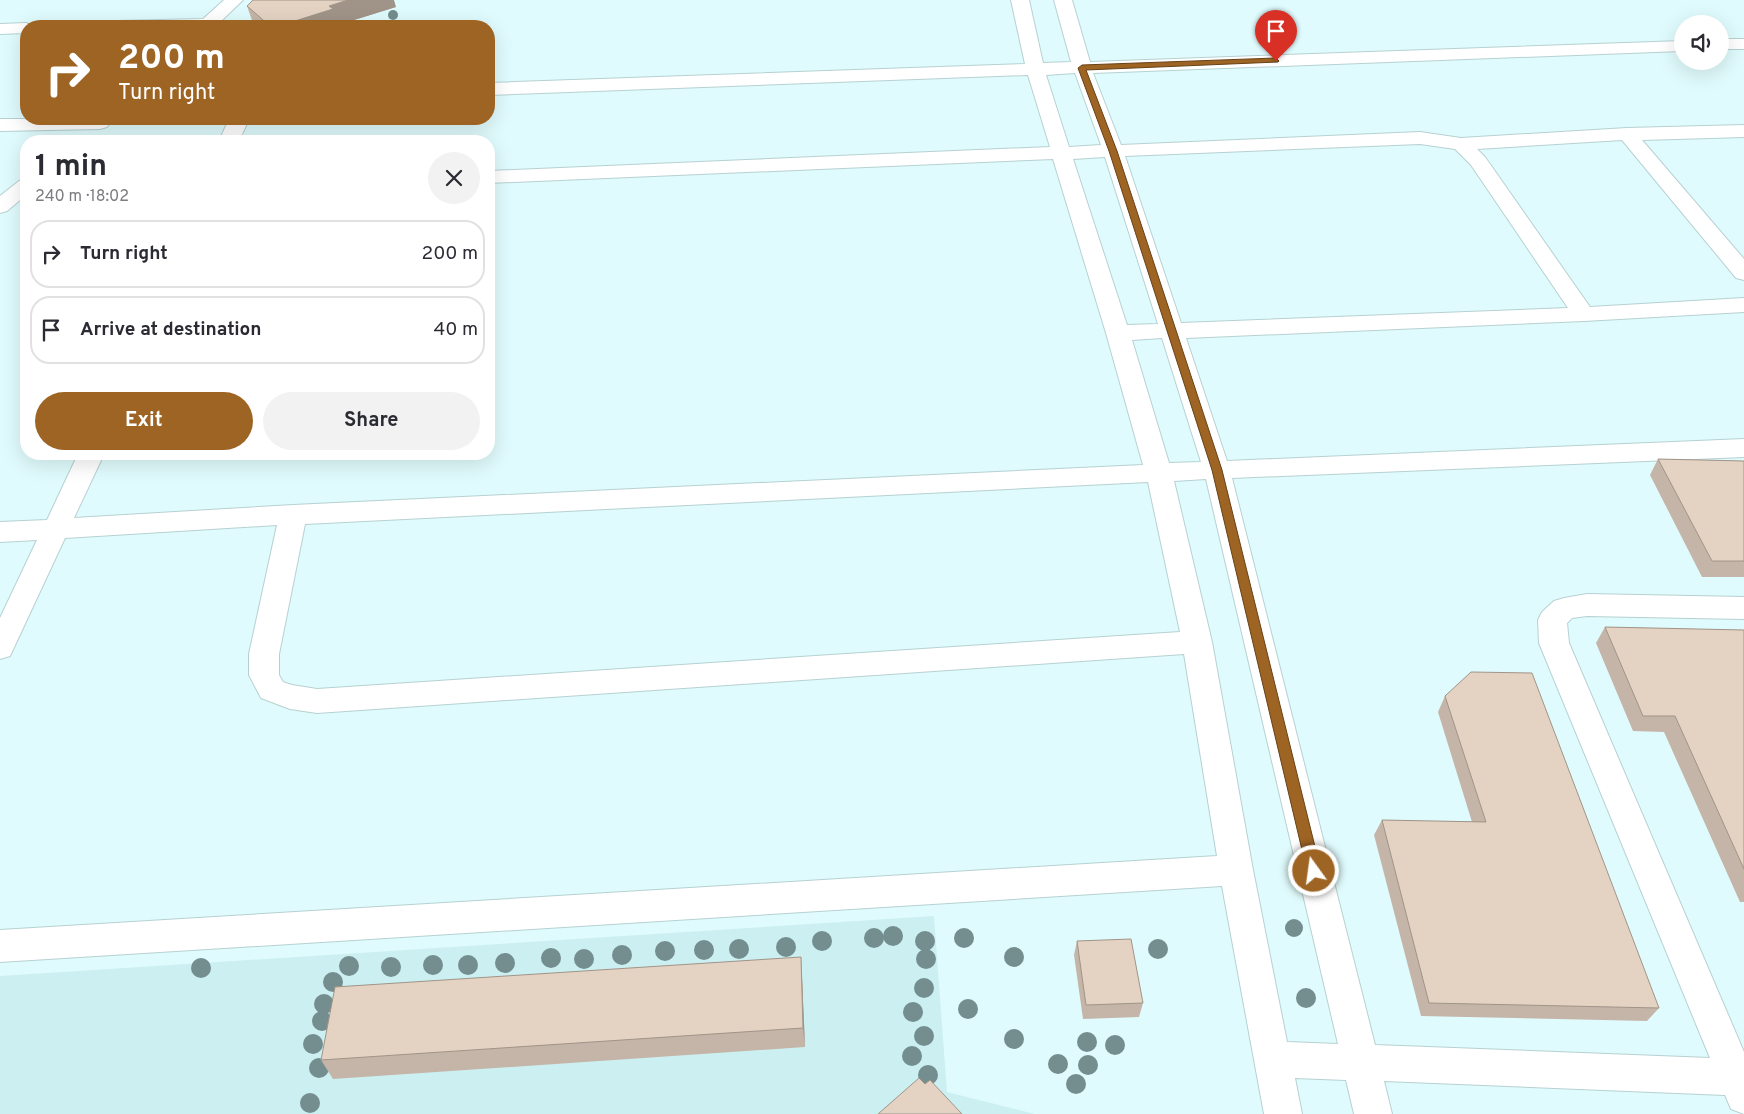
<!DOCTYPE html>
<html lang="en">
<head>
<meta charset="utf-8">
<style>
  body { margin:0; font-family:Overpass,sans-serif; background:#f2f2f3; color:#2b2b33; height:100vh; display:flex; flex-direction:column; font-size:19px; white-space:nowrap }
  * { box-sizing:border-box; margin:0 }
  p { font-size:16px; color:#7c7c81 }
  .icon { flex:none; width:28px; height:28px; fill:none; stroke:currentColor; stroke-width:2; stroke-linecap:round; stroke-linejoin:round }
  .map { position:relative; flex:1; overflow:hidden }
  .sheet { position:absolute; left:20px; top:135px; width:475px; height:325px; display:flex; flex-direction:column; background:#fff; border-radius:20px; box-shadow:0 5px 20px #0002 }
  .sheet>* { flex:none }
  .hud { position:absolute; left:20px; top:20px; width:475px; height:105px; border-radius:20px; box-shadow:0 5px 20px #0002; background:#9e6423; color:#fff; overflow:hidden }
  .controls { position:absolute; left:1674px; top:15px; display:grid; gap:10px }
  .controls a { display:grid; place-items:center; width:55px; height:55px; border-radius:50%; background:#fff; box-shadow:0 5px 20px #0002; font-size:25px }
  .pin { position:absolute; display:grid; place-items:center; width:42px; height:42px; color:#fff; margin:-51px -21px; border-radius:50% 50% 50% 0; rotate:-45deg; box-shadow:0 0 5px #0007 }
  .pin .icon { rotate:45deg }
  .me { position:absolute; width:55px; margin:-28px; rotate:346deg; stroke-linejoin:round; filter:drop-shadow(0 0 4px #0008) }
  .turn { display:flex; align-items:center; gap:18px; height:105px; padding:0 15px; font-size:22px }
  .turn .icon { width:65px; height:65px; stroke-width:2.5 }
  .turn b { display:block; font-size:35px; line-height:42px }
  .round { display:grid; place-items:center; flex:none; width:52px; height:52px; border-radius:26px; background:#f2f2f3 }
  .head { display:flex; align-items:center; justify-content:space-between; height:85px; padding:0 15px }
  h1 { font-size:30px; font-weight:700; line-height:38px }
  .primary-button { display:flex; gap:10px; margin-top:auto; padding:10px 15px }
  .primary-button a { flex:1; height:58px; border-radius:30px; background:#9e6423; color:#fff; font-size:20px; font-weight:700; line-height:58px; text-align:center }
  .primary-button a+a { background:#f2f2f3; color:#2b2b33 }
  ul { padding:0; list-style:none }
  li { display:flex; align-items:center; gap:15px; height:68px; margin:0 10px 8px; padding:0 5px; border:2px solid #e1e1e2; border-radius:20px }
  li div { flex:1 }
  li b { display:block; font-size:19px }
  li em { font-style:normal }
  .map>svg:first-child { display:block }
</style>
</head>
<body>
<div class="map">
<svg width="1744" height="1114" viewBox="0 0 1744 1114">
  <rect width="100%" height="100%" fill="#e0fbfd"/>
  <polygon fill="#ccf0f2" points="934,916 947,1092 1035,1114 0,1114 0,976"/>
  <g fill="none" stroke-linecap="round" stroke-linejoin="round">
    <g stroke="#b7d1d2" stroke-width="2">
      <g id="minor">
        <polygon points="224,0 243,0 216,26 108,26 111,22 117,21 203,19"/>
        <path d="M 1011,0 L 1029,0 L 1043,63 L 1071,62 L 1054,0 L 1072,0 L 1090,62 L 1682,41 L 1682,51 L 1093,73 L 1121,145 L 1420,132 L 1461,138 L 1627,128 L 1744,125 L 1744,137 L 1642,140 L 1744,259 L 1744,280 L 1736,278 L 1622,140 L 1477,149 L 1485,157 L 1590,307 L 1744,298 L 1744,312 L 1584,321 L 1186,338 L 1227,461 L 1744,439 L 1744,457 L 1232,478 L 1375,1045 L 1710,1058 L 1539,643 L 1538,620 L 1542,612 L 1554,601 L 1564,598 L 1587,594 L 1744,597 L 1744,619 L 1587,616 L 1572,618 L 1567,623 L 1569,643 L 1744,1052 L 1744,1114 L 1731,1109 L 1725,1095 L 1384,1081 L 1392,1114 L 1354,1114 L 1346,1080 L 1295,1078 L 1302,1114 L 1264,1114 L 1222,886 L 0,962 L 0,930 L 1217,856 L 1184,654 L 317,713 L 290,709 L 261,698 L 249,675 L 249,654 L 277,525 L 65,538 L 10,656 L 0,659 L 0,618 L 37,540 L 0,542 L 0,522 L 47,520 L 78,454 L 104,454 L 74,518 L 293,505 L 1143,465 L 1106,333 L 1053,159 L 489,183 L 489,171 L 1050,147 L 1028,75 L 489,95 L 489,83 L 1025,64 ZM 1075,73 L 1101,145 L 1069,147 L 1046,75 ZM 1420,144 L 1455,149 L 1471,165 L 1568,308 L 1181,323 L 1125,156 ZM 1105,157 L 1158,324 L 1127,325 L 1073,159 ZM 1162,338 L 1201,462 L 1169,463 L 1132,340 ZM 1206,479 L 1338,1044 L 1287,1042 L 1253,870 L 1212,642 L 1174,481 ZM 1148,482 L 1180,632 L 317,689 L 292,685 L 283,682 L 279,675 L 279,654 L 305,524 Z"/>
        <polygon points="26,23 34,26 26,26 26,33 0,34 0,24"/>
        <rect x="1720" y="39" width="24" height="10"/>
        <polygon points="0,119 107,119 110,123 107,127 100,129 0,131"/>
        <polygon points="229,119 249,119 239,141 219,141"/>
        <polygon points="26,179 26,195 7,211 0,213 0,196 19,181"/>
      </g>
    </g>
    <use href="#minor" fill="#fff" fill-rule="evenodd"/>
  </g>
  <g fill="#748d8f">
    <circle cx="393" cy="15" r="5"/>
    <circle cx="1294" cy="928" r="9"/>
    <circle cx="893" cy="936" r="10"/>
    <circle cx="874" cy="938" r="10"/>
    <circle cx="964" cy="938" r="10"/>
    <circle cx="822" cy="941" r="10"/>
    <circle cx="925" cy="941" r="10"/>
    <circle cx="786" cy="947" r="10"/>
    <circle cx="739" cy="949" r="10"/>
    <circle cx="1158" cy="949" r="10"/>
    <circle cx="704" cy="950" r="10"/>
    <circle cx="665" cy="951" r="10"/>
    <circle cx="622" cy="955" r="10"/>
    <circle cx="1014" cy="957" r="10"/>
    <circle cx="551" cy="958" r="10"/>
    <circle cx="584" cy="959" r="10"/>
    <circle cx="926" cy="959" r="10"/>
    <circle cx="505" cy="963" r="10"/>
    <circle cx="433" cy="965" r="10"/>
    <circle cx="468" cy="965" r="10"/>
    <circle cx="349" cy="966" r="10"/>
    <circle cx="391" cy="967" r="10"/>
    <circle cx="201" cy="968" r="10"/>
    <circle cx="333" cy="982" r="10"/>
    <circle cx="924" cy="988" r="10"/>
    <circle cx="1306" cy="998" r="10"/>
    <circle cx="324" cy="1004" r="10"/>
    <circle cx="968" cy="1009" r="10"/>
    <circle cx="913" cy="1012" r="10"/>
    <circle cx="322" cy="1021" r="10"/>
    <circle cx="924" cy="1036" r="10"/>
    <circle cx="1014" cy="1039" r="10"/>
    <circle cx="1087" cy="1042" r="10"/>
    <circle cx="313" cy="1044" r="10"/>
    <circle cx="1115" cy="1045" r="10"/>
    <circle cx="912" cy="1056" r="10"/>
    <circle cx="1058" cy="1064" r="10"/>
    <circle cx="1088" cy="1065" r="10"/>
    <circle cx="319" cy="1068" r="10"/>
    <circle cx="928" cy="1075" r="10"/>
    <circle cx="1076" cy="1084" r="10"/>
    <circle cx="310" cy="1103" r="10"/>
  </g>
  <g fill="#c4b5a8">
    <polygon points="247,6 396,7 338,25 338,26 254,26"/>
    <polygon points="1658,459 1744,461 1744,577 1702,577 1650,475"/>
    <polygon points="1605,627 1744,630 1744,902 1740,902 1664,732 1633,731 1596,643"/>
    <polygon points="1445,696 1659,1008 1647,1021 1421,1016 1374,835 1382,820 1472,822 1438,712"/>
    <polygon points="1077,941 1143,1003 1139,1017 1083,1019 1074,955"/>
    <polygon points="801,957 802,977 805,1047 333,1079 321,1060"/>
  </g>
  <g fill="#a09488">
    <polygon points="348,0 394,0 396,7 338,25 338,26 279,26 329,6"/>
    <polygon points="801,957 802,977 805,1047 803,1028"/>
  </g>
  <g fill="#e4d3c3" stroke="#a09488">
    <polygon points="253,0 348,0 329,6 333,9 279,26 270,26 247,6"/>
    <polygon points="1658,459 1744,461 1744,561 1712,561"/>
    <polygon points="1605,627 1744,630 1744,869 1675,716 1643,716"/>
    <polygon points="1471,672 1532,673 1659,1008 1429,1003 1382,820 1486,822 1445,696"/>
    <polygon points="1131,939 1143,1003 1086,1005 1077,941"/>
    <polygon points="801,957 803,1028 321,1060 335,987"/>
    <polygon points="919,1078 925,1084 930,1080 962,1114 878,1114"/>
  </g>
  <polygon fill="#9e6423" stroke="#674117" points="1276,58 1279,61 1278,62 1086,70 1117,151 1222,470 1321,871 1319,875 1314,877 1309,875 1307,871 1212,470 1109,151 1078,68 1082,65"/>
</svg>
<div class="controls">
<a><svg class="icon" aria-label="sound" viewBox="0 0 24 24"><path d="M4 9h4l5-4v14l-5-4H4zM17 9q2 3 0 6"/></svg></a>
</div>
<div class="pin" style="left:1276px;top:61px;background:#d93025"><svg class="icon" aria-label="arrive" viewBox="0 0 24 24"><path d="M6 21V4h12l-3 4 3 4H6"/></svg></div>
<svg class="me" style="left:1314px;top:871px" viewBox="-20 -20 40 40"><circle r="17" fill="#9e6423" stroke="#fff" stroke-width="3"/><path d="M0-11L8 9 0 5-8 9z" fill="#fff"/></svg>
<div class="hud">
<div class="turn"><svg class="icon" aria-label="right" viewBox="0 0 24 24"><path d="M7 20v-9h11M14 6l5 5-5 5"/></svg><div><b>200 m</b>Turn right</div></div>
</div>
<section class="sheet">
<div class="head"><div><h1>1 min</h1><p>240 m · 18:02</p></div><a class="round"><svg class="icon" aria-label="close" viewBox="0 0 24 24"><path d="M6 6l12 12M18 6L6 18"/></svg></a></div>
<ul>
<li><svg class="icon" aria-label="right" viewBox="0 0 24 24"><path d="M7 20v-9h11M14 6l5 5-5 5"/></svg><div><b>Turn right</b></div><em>200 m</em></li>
<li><svg class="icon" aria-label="arrive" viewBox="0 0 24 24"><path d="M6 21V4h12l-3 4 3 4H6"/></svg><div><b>Arrive at destination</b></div><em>40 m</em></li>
</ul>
<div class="primary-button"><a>Exit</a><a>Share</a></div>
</section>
</div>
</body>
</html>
